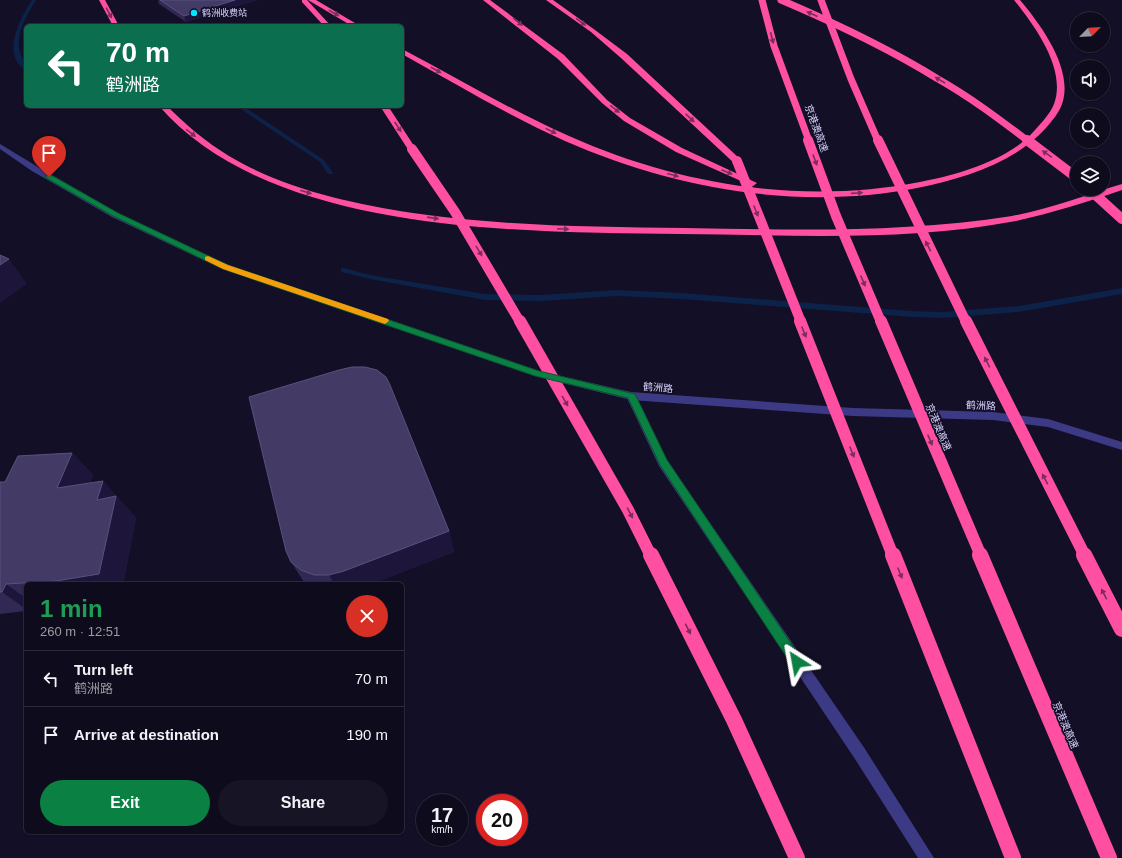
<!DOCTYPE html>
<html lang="en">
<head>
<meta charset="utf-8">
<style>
  body { margin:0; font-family:Arial,"Noto Sans SC",sans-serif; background:#171425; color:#f1f3f6; height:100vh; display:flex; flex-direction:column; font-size:15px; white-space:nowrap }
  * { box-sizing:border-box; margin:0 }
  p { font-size:13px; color:#9b9ba3 }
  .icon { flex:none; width:22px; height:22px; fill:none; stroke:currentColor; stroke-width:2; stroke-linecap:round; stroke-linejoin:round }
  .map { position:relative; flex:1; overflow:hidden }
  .drawer { position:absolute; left:24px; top:582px; width:380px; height:252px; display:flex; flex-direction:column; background:#0e0b1c; border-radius:6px; box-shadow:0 1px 3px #0004,0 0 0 1px #2e2b3b }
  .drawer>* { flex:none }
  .top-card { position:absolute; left:24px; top:24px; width:380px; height:84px; border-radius:6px; box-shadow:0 1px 3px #0004,0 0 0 1px #2e2b3b; background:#0b6e4f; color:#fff; overflow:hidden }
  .needle { width:26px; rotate:66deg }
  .controls { position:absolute; left:1070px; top:12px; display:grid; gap:8px }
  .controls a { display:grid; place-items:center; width:40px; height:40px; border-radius:50%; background:#0e0b1c; box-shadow:0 1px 3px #0004,0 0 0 1px #2e2b3b; font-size:20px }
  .speed { position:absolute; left:416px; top:794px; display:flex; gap:8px; font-size:20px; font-weight:700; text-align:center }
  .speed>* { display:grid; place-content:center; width:52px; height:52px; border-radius:50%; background:#0e0b1c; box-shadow:0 1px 3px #0004,0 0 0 1px #2e2b3b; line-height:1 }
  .speed small { font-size:10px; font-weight:400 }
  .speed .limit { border:6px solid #d22; background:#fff; color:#111 }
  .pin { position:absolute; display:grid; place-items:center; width:34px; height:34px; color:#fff; margin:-41px -17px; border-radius:50% 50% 50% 0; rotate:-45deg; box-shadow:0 0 4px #0007 }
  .pin .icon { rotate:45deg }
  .me { position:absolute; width:44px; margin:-22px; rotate:326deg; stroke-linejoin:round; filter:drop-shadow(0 0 3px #0008) }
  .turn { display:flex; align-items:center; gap:14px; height:84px; padding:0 16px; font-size:18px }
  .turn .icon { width:52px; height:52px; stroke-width:2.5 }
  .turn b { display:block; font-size:28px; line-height:34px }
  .round { display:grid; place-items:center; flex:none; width:42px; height:42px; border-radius:21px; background:#171425 }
  .summary { display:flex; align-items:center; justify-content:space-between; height:68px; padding:0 16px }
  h1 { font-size:24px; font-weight:800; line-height:30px; color:#1e9e55 }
  .cta { display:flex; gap:8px; margin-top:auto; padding:8px 16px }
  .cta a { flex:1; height:46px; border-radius:24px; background:#0b8043; color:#fff; font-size:16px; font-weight:800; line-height:46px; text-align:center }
  .cta a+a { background:#171425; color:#f1f3f6 }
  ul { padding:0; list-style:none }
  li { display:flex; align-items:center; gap:12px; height:56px; padding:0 16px; border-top:1px solid #2e2b3b }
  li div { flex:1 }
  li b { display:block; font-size:15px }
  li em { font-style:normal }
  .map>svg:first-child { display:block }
</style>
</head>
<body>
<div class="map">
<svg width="1122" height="858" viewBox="0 0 1122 858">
  <rect width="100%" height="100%" fill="#130f26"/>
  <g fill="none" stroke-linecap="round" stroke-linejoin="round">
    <g fill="#0c2248" fill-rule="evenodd">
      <path d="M 32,0 L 36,0 C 27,15 15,34 20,52 C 22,59 26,63 26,70 C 0,55 21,17 32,0 Z"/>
      <polygon points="236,106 243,106 324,160 333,173 332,174 328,174 320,162"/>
      <polygon points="341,268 344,268 370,275 485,294 541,295 616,290 682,293 912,311 943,312 1019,306 1122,288 1122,294 1019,312 943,318 912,317 682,299 616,296 541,301 485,300 370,279 341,272"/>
    </g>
    <polygon fill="#3d3a85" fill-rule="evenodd" points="631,392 634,393 636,396 667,460 865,749 934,858 918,858 855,759 659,466 626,396 628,393"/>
    <polygon fill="#3d3a85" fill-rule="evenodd" points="0,144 38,167 118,213 228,265 539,371 631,392 853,408 993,412 1048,419 1122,442 1122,450 1048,427 993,420 853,416 631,400 538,377 222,269 112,217 32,171 0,149"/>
    <g fill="#ff4fa3" fill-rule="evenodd">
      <polygon points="99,0 105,0 119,26 113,26"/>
      <polygon points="302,0 307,0 331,26 324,26 302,2"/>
      <polygon points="308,0 316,0 360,26 352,26"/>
      <polygon points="483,0 490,0 564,55 607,100 630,118 682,148 757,183 753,186 750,185 676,152 624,121 602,103 558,59"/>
      <polygon points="546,0 553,0 595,30 627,54 740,159 741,161 740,163 734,163 621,58 591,32"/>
      <path d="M 1014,0 L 1020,0 C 1041,25 1072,67 1063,101 C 1060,112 1052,121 1045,129 C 1012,164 964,178 917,188 C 798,211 675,189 565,141 C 509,116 456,84 402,54 L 402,49 L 404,50 C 459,79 512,111 569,136 C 679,185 801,205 920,182 C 957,175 1010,160 1035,130 C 1042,122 1050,114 1054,104 C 1067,69 1034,25 1014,0 Z"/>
      <path d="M 159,106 L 167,106 C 186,125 206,142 229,156 C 284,189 350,203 413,213 C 503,226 594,227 685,228 C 795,230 904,233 1012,216 C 1050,209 1085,195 1122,184 L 1122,190 C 1087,202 1052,213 1016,221 C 906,242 792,235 681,234 C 523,232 271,235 159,106 Z"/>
      <polygon points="380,106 388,106 416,149 415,151 409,151"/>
    </g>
    <g stroke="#ff4fa3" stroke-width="7">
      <polyline points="762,0 774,46 809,141"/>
      <path d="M 781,0 C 835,23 888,48 938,79 C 970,97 999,119 1028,141"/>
      <polyline points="821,0 851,79 878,141"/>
    </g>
    <g stroke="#ff4fa3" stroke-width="10">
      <polyline points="808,140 836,216 881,322"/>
      <polyline points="878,140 966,322"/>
      <polyline points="1027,140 1077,178"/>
      <polyline points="412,149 455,212 520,322"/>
      <polyline points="737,161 801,322"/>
      <polyline points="1089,189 1122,219"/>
    </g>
    <g stroke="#ff4fa3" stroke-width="12">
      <polyline points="520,321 628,510 651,556"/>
      <polyline points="800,321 893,556"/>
      <polyline points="881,321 981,556"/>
      <polyline points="966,321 1085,556"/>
    </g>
    <g stroke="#ff4fa3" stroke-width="16">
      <polyline points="651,555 734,720 797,858"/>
      <polyline points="893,555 1013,858"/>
      <polyline points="980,555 1109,858"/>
      <polyline points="1084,555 1122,629"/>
    </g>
  </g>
  <g fill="#312854">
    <polygon points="158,0 257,0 186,22 159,4"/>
    <polygon points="72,453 93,475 90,483 103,481 136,518 123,584 26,584 26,611 0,614 0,482 5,482"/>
    <polygon points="449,531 454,552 371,584 306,584 304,582 291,562"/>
  </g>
  <g fill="#1d163a">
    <polygon points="235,0 257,0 186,22 184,16"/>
    <polygon points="9,259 27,284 0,303 0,265"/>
    <polygon points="72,453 93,475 79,510 57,488"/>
    <polygon points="103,481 136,518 123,584 59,584 56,581 97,500"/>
    <polygon points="449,531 454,552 371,584 334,584 329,575"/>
    <polygon points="6,584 26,598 26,609 2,592"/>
  </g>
  <g fill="#433a66" stroke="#5a527e">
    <polygon points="160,0 235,0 184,16"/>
    <polygon points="0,255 9,259 0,265"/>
    <polygon points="352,367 365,367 377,370 386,377 390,385 449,531 344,571 329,575 314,575 301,570 291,562 286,551 249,397 339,370"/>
    <polygon points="72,453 57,488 103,481 97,500 116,496 99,574 56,581 6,584 2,592 0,592 0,482 5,482 18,456"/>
  </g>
  <defs><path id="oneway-solid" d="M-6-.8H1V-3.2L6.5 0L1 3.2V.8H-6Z"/></defs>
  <g fill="#7d2c5e">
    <use href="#oneway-solid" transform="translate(109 13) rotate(62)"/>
    <use href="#oneway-solid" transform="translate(334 13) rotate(29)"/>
    <use href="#oneway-solid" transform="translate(812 14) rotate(-156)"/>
    <use href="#oneway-solid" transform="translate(518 22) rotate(39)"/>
    <use href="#oneway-solid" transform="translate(581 22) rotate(36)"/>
    <use href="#oneway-solid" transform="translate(772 38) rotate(76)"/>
    <use href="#oneway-solid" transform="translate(436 70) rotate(29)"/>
    <use href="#oneway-solid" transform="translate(940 80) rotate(-149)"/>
    <use href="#oneway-solid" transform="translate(615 109) rotate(38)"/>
    <use href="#oneway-solid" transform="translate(690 118) rotate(43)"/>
    <use href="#oneway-solid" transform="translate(398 127) rotate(57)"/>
    <use href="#oneway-solid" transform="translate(551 131) rotate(26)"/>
    <use href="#oneway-solid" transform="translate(191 133) rotate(38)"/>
    <use href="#oneway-solid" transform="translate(1047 154) rotate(-145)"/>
    <use href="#oneway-solid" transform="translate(815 160) rotate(70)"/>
    <use href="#oneway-solid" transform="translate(727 172) rotate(23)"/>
    <use href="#oneway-solid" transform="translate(673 175) rotate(15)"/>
    <use href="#oneway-solid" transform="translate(306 192) rotate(17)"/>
    <use href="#oneway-solid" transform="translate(857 193) rotate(-4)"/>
    <use href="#oneway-solid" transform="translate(756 211) rotate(68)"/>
    <use href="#oneway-solid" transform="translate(433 218) rotate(8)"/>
    <use href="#oneway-solid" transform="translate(563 229) rotate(2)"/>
    <use href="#oneway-solid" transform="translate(928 246) rotate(-117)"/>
    <use href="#oneway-solid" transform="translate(479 251) rotate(58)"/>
    <use href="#oneway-solid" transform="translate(863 281) rotate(67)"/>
    <use href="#oneway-solid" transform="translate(804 332) rotate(68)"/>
    <use href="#oneway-solid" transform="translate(987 362) rotate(-117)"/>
    <use href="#oneway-solid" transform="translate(565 401) rotate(60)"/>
    <use href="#oneway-solid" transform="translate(930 440) rotate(67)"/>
    <use href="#oneway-solid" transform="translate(852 452) rotate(68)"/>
    <use href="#oneway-solid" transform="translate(1045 479) rotate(-117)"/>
    <use href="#oneway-solid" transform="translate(630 513) rotate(62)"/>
    <use href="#oneway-solid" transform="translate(900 573) rotate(68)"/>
    <use href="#oneway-solid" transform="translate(1104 594) rotate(-117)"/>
    <use href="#oneway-solid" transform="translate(688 629) rotate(63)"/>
  </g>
  <polygon fill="#0b8043" stroke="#07532c" points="46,175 51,175 118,213 228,265 539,371 635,394 667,460 801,658 803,662 801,667 797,668 793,667 660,465 628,398 535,376 223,269 113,216 46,178"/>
  <polygon fill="#f59e0b" points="208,256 228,265 388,319 389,321 385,324 382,323 223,269 205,260 205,257"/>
  <circle fill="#00e5ff" stroke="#130f26" stroke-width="1.5" cx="194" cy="13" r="4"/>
  <g text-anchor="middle" stroke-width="3.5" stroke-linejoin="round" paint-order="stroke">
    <g font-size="9" fill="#d9d4ff" stroke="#130f26" text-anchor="start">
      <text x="202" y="16">鹤洲收费站</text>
    </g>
    <g font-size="10" fill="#d9d4ff" stroke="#130f26">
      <text transform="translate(817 128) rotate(70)" y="4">京港澳高速</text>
      <text transform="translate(658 387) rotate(5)" y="4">鹤洲路</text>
      <text transform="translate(981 405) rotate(3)" y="4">鹤洲路</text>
      <text transform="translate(939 427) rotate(67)" y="4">京港澳高速</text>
      <text transform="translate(1066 725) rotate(67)" y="4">京港澳高速</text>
    </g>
  </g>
</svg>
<div class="controls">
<a><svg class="needle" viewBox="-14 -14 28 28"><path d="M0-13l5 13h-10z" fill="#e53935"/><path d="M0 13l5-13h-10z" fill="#9b9ba3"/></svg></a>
<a><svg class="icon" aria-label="sound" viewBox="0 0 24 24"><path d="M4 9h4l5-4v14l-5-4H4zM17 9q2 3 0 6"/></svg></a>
<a><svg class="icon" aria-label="search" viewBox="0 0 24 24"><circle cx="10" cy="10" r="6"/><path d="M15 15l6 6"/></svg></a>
<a><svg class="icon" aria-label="layers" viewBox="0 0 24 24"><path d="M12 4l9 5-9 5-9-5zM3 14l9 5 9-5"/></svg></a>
</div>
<div class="speed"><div>17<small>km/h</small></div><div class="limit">20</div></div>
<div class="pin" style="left:49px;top:177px;background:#d93025"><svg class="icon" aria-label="arrive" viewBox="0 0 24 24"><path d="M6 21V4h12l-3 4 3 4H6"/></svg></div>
<svg class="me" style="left:797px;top:662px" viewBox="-20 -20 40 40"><path d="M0-17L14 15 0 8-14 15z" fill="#0b8043" stroke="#fff" stroke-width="4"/></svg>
<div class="top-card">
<div class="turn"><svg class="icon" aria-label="left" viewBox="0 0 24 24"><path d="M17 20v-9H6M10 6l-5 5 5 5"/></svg><div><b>70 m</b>鹤洲路</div></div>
</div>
<section class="drawer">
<div class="summary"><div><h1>1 min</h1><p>260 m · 12:51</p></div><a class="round" style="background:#d93025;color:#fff"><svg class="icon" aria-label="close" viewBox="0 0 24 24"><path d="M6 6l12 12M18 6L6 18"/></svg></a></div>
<ul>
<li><svg class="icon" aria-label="left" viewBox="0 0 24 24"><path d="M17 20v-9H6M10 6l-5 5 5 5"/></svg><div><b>Turn left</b><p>鹤洲路</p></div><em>70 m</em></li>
<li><svg class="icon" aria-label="arrive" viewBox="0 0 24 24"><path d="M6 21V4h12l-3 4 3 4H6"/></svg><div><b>Arrive at destination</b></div><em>190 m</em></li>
</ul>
<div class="cta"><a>Exit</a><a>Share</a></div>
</section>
</div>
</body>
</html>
